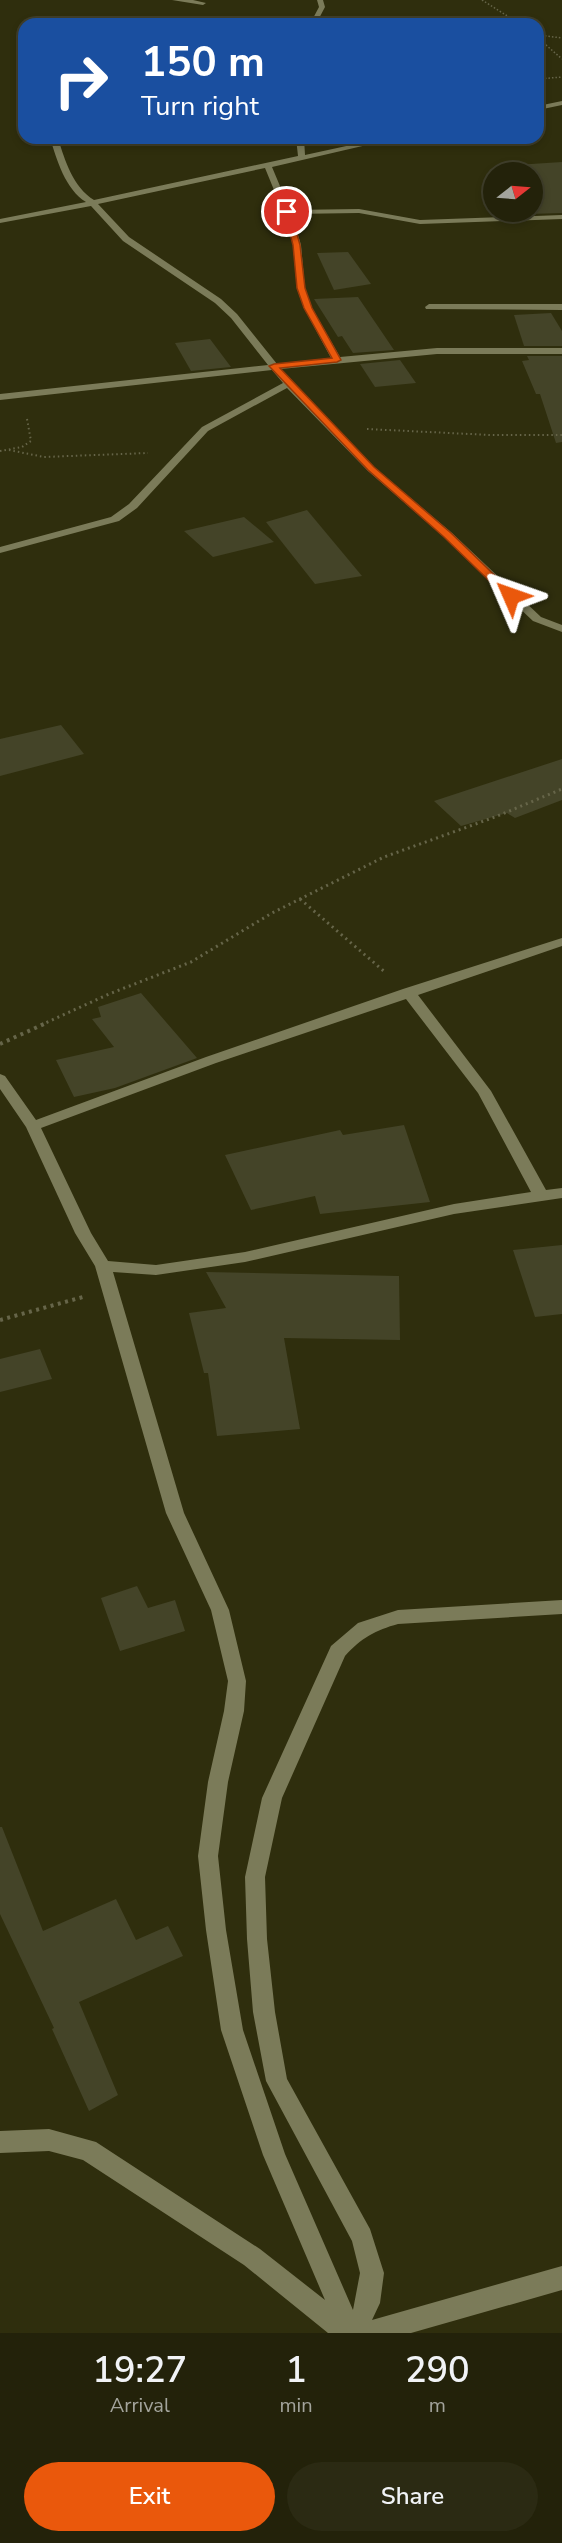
<!DOCTYPE html>
<html lang="en">
<head>
<meta charset="utf-8">
<style>
  body { margin:0; font-family:"Nunito Sans",sans-serif; background:#2b2a13; color:#f1f3f6; height:100vh; display:flex; flex-direction:column; font-size:22px; white-space:nowrap }
  * { box-sizing:border-box; margin:0 }
  p { font-size:20px; color:#a3a49c }
  .icon { flex:none; width:33px; height:33px; fill:none; stroke:currentColor; stroke-width:2; stroke-linecap:round; stroke-linejoin:round }
  .map { position:relative; height:2333px; overflow:hidden }
  .side { display:flex; flex-direction:column; background:#23220a; flex:1 }
  .side>* { flex:none }
  .top-card { position:absolute; left:18px; top:18px; width:526px; height:126px; border-radius:18px; box-shadow:0 3px 9px #0003,0 0 0 2px #403f2b; background:#1a4fa0; color:#fff; overflow:hidden }
  .needle { width:39px; rotate:73deg }
  .controls { position:absolute; left:483px; top:162px; display:grid; gap:12px }
  .controls a { display:grid; place-items:center; width:60px; height:60px; border-radius:50%; background:#23220a; box-shadow:0 3px 9px #0003,0 0 0 2px #403f2b; font-size:30px }
  .pin { position:absolute; display:grid; place-items:center; width:51px; height:51px; color:#fff; margin:-26px; border:3px solid #fff; border-radius:50%; box-shadow:0 2px 6px #0007 }
  .me { position:absolute; width:66px; margin:-33px; rotate:313deg; stroke-linejoin:round; filter:drop-shadow(0 0 4px #0008) }
  .turn { display:flex; align-items:center; gap:21px; height:126px; padding:0 24px; font-size:27px }
  .turn .icon { width:78px; height:78px; stroke-width:2.5 }
  .turn b { display:block; font-size:42px; line-height:51px }
  .eta { display:flex; justify-content:space-evenly; align-items:center; height:102px; text-align:center }
  .eta b { font-size:36px; font-weight:600; line-height:42px }
  .cta { display:flex; gap:12px; margin-top:auto; padding:12px 24px }
  .cta a { flex:1; height:69px; border-radius:36px; background:#ea580c; color:#fff; font-size:24px; font-weight:600; line-height:69px; text-align:center }
  .cta a+a { background:#2b2a13; color:#f1f3f6 }
  .map>svg:first-child { display:block }
</style>
</head>
<body>
<div class="map">
<svg width="562" height="2333" viewBox="0 0 562 2333">
  <rect width="100%" height="100%" fill="#2f2e0d"/>
  <g fill="#444428">
    <polygon points="562,162 562,213 529,214 527,212 532,212 532,172 502,172 498,166"/>
    <polygon points="348,252 371,284 334,290 317,253"/>
    <polygon points="358,297 394,350 353,353 342,336 338,337 314,299"/>
    <polygon points="551,313 562,331 562,346 524,346 514,315"/>
    <polygon points="210,339 231,367 191,371 175,343"/>
    <polygon points="527,356 562,356 562,442 556,443 540,394 536,394 522,361 529,360"/>
    <polygon points="400,360 416,383 375,387 360,364"/>
    <polygon points="307,510 362,576 315,584 266,522"/>
    <polygon points="244,517 274,542 213,557 184,531"/>
    <polygon points="61,725 84,754 0,776 0,739"/>
    <polygon points="562,759 562,800 515,818 507,813 461,826 434,801"/>
    <polygon points="141,993 197,1058 115,1088 74,1097 56,1060 114,1047 92,1019 101,1017 98,1007"/>
    <polygon points="404,1125 430,1202 320,1214 315,1196 251,1210 225,1155 340,1130 343,1135"/>
    <polygon points="562,1245 562,1314 535,1317 513,1250"/>
    <polygon points="206,1272 399,1276 400,1340 284,1338 300,1429 217,1436 208,1373 204,1373 189,1313 226,1308"/>
    <polygon points="40,1349 52,1379 0,1392 0,1359"/>
    <polygon points="137,1586 148,1608 175,1600 185,1631 120,1651 101,1598"/>
    <polygon points="0,1827 2,1827 43,1931 116,1899 136,1940 168,1926 183,1956 79,2002 118,2095 89,2111 52,2029 54,2028 0,1914"/>
  </g>
  <g fill="none" stroke-linecap="round" stroke-linejoin="round">
    <g stroke="#666549" stroke-width="1.5" stroke-dasharray="1.5 2" stroke-linecap="butt">
      <polyline points="482,0 520,24"/>
      <polyline points="217,19 290,20"/>
      <polyline points="538,35 562,38"/>
      <polyline points="538,38 562,59"/>
      <polyline points="538,79 562,77"/>
    </g>
    <g stroke="#666549" stroke-width="2" stroke-dasharray="1.5 3" stroke-linecap="butt">
      <polyline points="367,429 490,435 562,435"/>
      <polyline points="9,450 44,457 148,453"/>
      <polyline points="0,451 22,447 31,441 27,419"/>
    </g>
    <g stroke="#666549" stroke-width="3" stroke-dasharray="2 4" stroke-linecap="butt">
      <polyline points="300,899 386,973"/>
      <polyline points="41,1025 109,994 191,962 272,913 384,857 495,817 562,789"/>
    </g>
    <g stroke="#666549" stroke-width="4" stroke-dasharray="3 4.5" stroke-linecap="butt">
      <polyline points="0,1044 44,1024"/>
      <polyline points="0,1320 83,1297"/>
    </g>
    <g fill="#7b7b59" fill-rule="evenodd">
      <polygon points="172,0 193,0 206,3 203,5"/>
      <polygon points="317,0 323,0 325,7 316,24 310,24 319,7"/>
      <polygon points="562,101 562,105 538,110 538,106"/>
      <path d="M 50,138 L 58,138 C 65,161 73,187 94,200 L 298,156 L 296,138 L 304,138 L 305,155 L 383,138 L 397,138 L 272,167 L 290,210 L 359,209 L 420,220 L 562,215 L 562,219 L 420,224 L 359,213 L 292,214 L 301,245 L 305,289 L 312,308 L 340,357 L 437,348 L 562,348 L 562,354 L 437,354 L 281,369 L 374,467 L 452,533 L 541,617 L 562,625 L 562,632 L 533,621 L 444,537 L 368,471 L 287,388 L 208,431 L 137,508 L 119,521 L 0,553 L 0,547 L 111,517 L 129,504 L 202,427 L 283,383 L 272,370 L 0,400 L 0,394 L 268,365 L 231,318 L 215,303 L 123,241 L 91,206 L 0,223 L 0,219 L 86,202 C 65,189 57,160 50,138 ZM 265,168 L 283,212 L 293,245 L 297,289 L 304,308 L 331,358 L 277,364 L 237,314 L 221,299 L 129,237 L 98,204 Z"/>
      <polygon points="429,304 562,304 562,310 426,309 425,307"/>
      <path d="M 562,938 L 562,946 L 418,995 L 491,1091 L 546,1190 L 562,1188 L 562,1198 L 454,1214 L 245,1262 L 156,1275 L 113,1272 L 184,1513 L 229,1610 L 246,1681 L 244,1711 L 228,1782 L 218,1856 L 226,1930 L 243,2030 L 285,2154 L 353,2310 L 360,2273 L 352,2241 L 266,2081 L 253,2012 L 247,1939 L 245,1877 L 262,1798 L 331,1646 L 358,1623 L 398,1610 L 562,1600 L 562,1614 L 398,1624 C 376,1630 361,1638 345,1656 L 282,1798 L 265,1877 L 267,1939 L 275,2012 L 287,2079 L 370,2229 L 384,2273 L 380,2303 L 372,2320 L 562,2266 L 562,2290 L 411,2333 L 328,2333 L 244,2265 L 83,2160 L 49,2151 L 0,2153 L 0,2131 L 49,2129 L 96,2142 L 260,2249 L 325,2300 L 263,2155 L 221,2030 L 206,1930 L 198,1856 L 208,1782 L 224,1711 L 228,1681 L 211,1610 L 166,1513 L 95,1266 L 75,1233 L 26,1127 L 0,1089 L 0,1074 L 5,1076 L 36,1120 L 206,1057 L 403,989 ZM 406,999 L 478,1093 L 531,1192 L 454,1204 L 245,1252 L 156,1265 L 108,1261 L 91,1233 L 41,1128 L 216,1063 Z"/>
    </g>
  </g>
  <polygon fill="#ea580c" stroke="#983908" stroke-width="1.5" points="287,210 291,212 300,245 305,288 312,308 341,360 337,362 280,368 374,467 451,533 514,594 514,598 507,598 444,537 368,470 269,366 274,364 332,358 304,308 297,288 293,245 284,212"/>
</svg>
<div class="controls">
<a><svg class="needle" viewBox="-14 -14 28 28"><path d="M0-13l5 13h-10z" fill="#e53935"/><path d="M0 13l5-13h-10z" fill="#a3a49c"/></svg></a>
</div>
<div class="pin" style="left:287px;top:212px;background:#d93025"><svg class="icon" aria-label="arrive" viewBox="0 0 24 24"><path d="M6 21V4h12l-3 4 3 4H6"/></svg></div>
<svg class="me" style="left:511px;top:596px" viewBox="-20 -20 40 40"><path d="M0-17L14 15 0 8-14 15z" fill="#ea580c" stroke="#fff" stroke-width="4"/></svg>
<div class="top-card">
<div class="turn"><svg class="icon" aria-label="right" viewBox="0 0 24 24"><path d="M7 20v-9h11M14 6l5 5-5 5"/></svg><div><b>150 m</b>Turn right</div></div>
</div>
</div>
<section class="side">
<div class="eta">
<div><b>19:27</b><p>Arrival</p></div>
<div><b>1</b><p>min</p></div>
<div><b>290</b><p>m</p></div>
</div>
<div class="cta"><a>Exit</a><a>Share</a></div>
</section>
</body>
</html>
